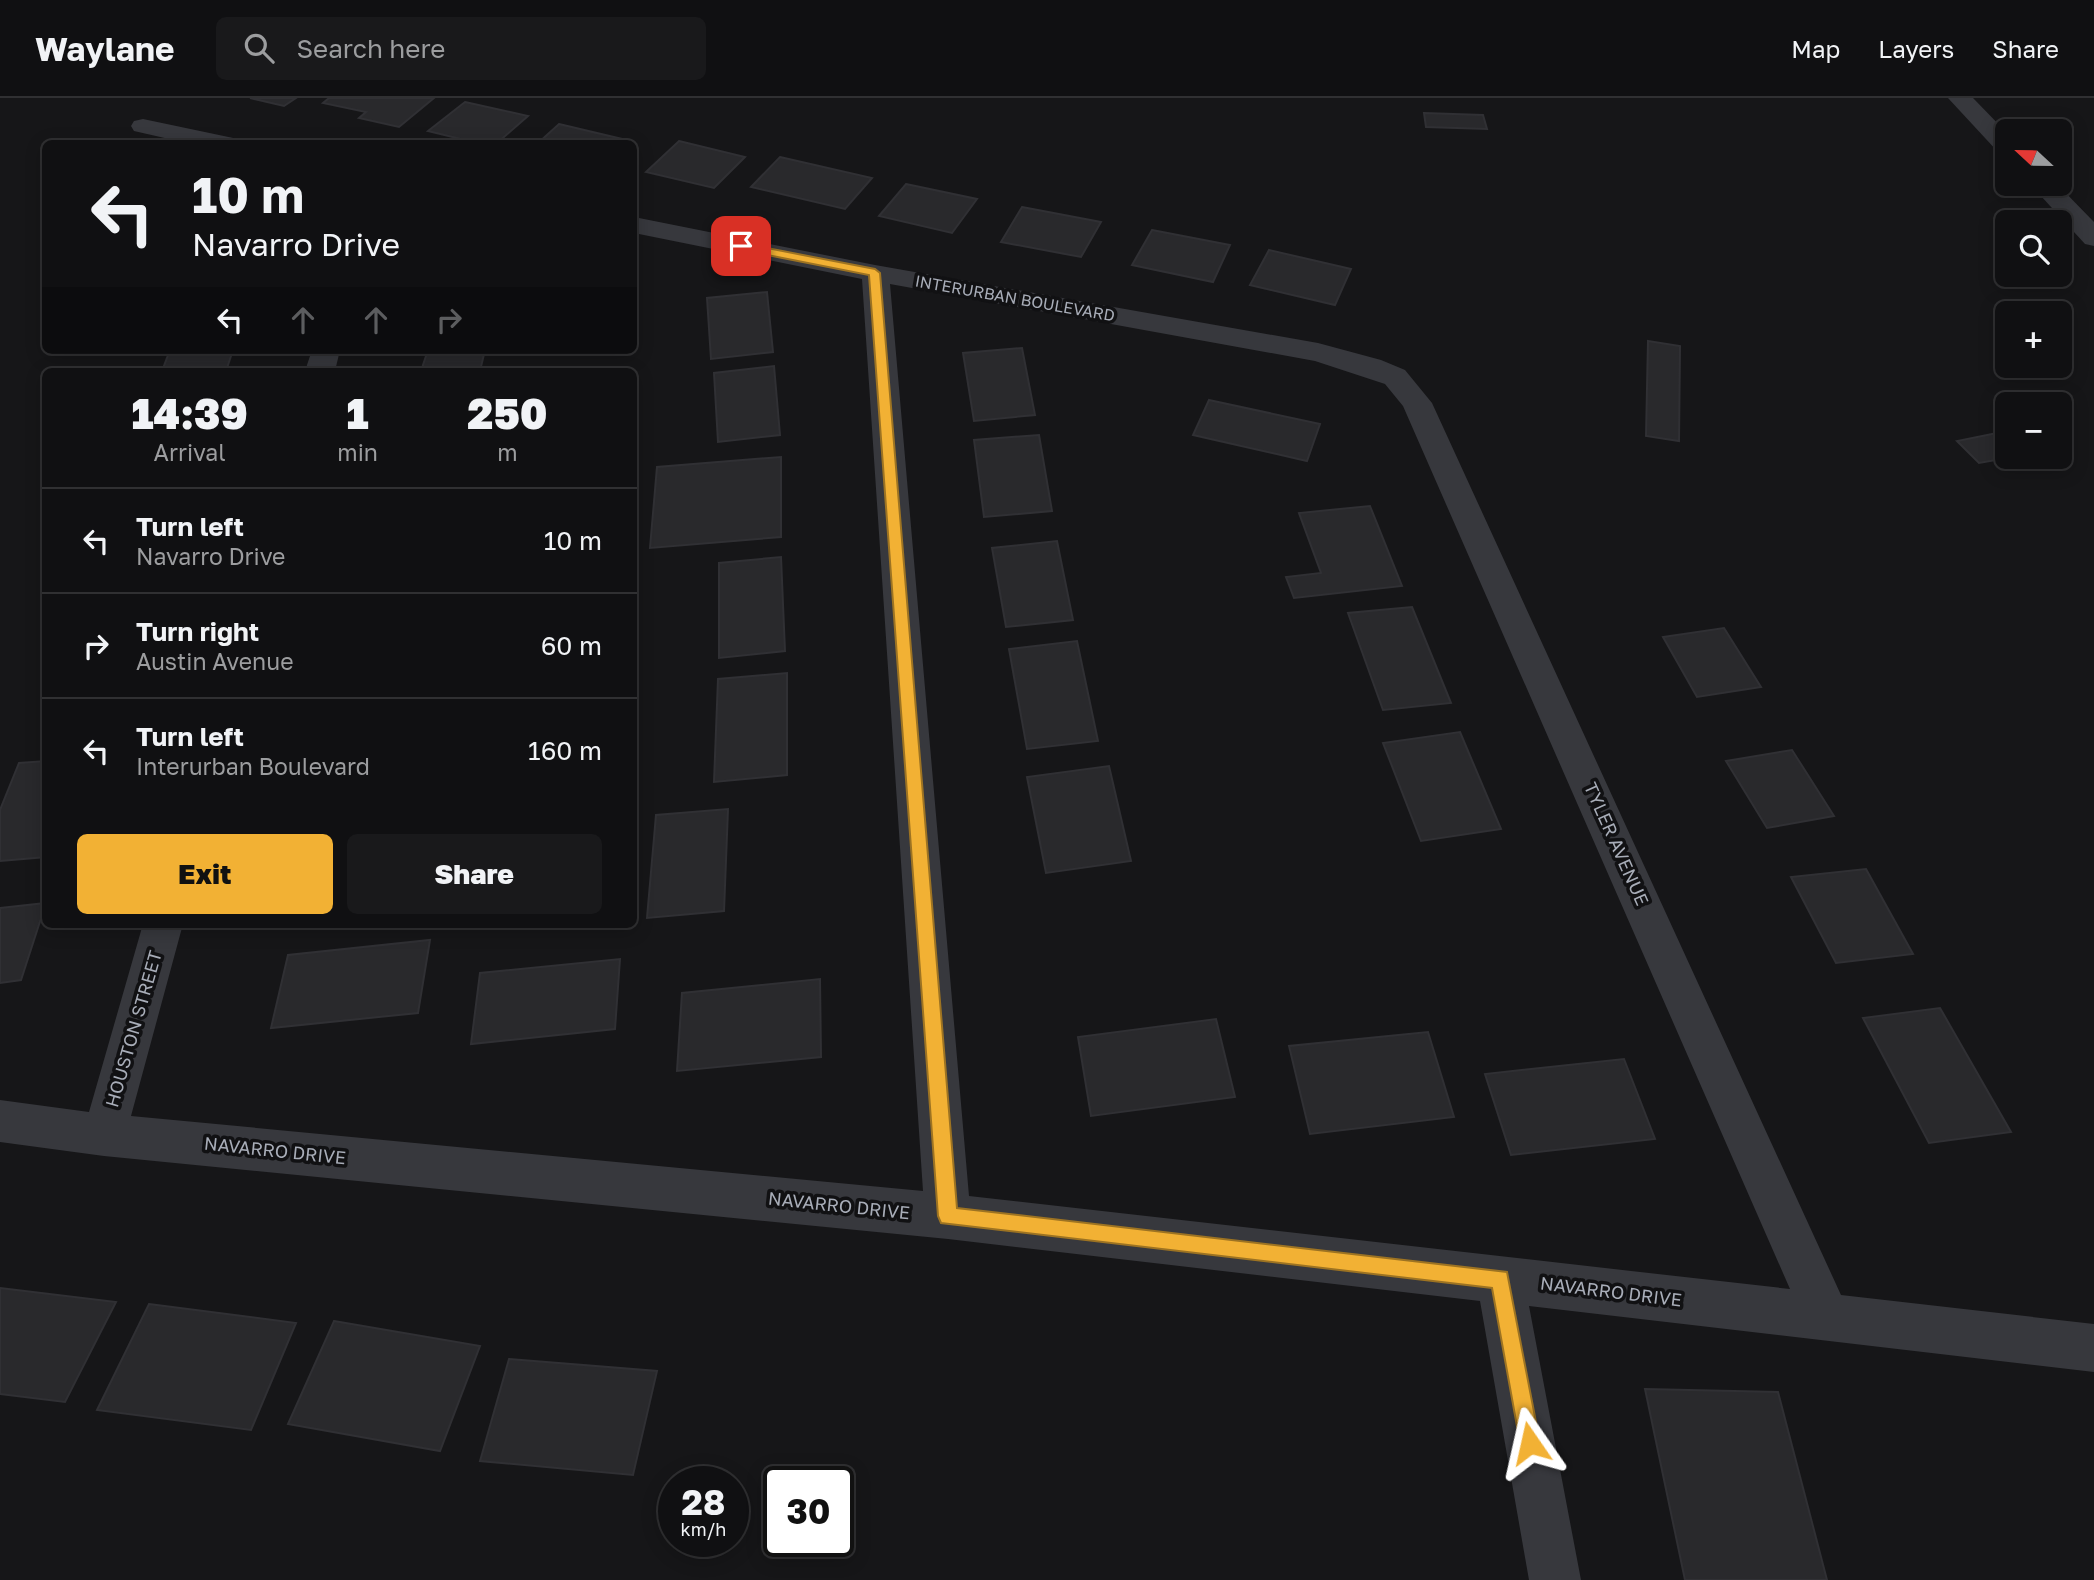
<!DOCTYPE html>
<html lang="en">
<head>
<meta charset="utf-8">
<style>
  body { margin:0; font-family:"Golos Text",sans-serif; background:#19191b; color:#f1f3f6; height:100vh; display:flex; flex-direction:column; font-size:26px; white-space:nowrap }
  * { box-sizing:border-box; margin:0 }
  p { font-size:23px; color:#9c9d9f }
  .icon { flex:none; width:38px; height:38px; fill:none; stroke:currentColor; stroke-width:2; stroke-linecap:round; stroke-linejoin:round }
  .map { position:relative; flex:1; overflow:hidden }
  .panel { position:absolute; left:42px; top:270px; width:595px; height:560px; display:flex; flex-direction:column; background:#101012; border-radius:10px; box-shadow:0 4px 18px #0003,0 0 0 2px #303032 }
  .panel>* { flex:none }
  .guide { position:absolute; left:42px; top:42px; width:595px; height:214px; border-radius:10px; box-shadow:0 4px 18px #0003,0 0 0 2px #303032; background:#101012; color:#f1f3f6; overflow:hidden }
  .needle { width:46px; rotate:292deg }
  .tools { position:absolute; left:1995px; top:21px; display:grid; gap:14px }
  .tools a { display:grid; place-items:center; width:77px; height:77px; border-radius:10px; background:#101012; box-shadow:0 4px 18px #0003,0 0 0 2px #303032; font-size:35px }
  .speed { position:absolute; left:658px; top:1368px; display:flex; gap:14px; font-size:35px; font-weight:700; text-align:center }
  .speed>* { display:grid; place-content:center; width:91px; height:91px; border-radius:50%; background:#101012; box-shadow:0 4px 18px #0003,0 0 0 2px #303032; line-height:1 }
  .speed small { font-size:18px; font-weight:400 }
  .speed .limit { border:4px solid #111; border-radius:10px; background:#fff; color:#111 }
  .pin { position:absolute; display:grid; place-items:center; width:60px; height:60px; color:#fff; margin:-30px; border-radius:14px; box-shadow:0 4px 10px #0006 }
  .me { position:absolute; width:77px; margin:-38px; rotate:349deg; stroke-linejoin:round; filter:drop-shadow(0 0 5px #0008) }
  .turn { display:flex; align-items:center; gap:24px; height:147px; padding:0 35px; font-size:32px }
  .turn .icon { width:91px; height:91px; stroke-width:2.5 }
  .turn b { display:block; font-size:49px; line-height:60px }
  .lanes { display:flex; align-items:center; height:66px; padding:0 35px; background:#0003; justify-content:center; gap:35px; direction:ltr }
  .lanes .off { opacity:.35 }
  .eta { display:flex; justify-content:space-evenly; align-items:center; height:119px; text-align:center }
  .eta b { font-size:42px; font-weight:800; line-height:49px }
  .button { display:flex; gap:14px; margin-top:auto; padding:14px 35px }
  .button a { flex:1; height:80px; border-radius:10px; background:#f2b134; color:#111; font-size:28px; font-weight:800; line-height:80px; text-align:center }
  .button a+a { background:#19191b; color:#f1f3f6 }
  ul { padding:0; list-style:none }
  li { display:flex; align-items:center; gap:21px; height:105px; padding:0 35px; border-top:2px solid #303032 }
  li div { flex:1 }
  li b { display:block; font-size:26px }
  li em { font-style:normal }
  header { display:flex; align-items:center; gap:42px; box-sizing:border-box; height:98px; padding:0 35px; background:#101012; border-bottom:2px solid #303032 }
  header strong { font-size:33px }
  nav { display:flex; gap:38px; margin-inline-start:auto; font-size:24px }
  .search { width:490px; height:63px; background:#19191b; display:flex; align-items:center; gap:18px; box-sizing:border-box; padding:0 24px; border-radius:10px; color:#9c9d9f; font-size:26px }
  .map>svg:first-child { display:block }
</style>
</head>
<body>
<header>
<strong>Waylane</strong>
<div class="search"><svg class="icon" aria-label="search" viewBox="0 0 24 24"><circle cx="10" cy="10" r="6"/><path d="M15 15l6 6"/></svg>Search here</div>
<nav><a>Map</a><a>Layers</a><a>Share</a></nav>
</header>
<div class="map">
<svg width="2094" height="1482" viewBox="0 0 2094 1482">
  <rect width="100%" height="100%" fill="#161618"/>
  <g fill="#29292c" stroke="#303034" stroke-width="2">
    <polygon points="250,0 296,0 284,8"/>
    <polygon points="329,0 434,0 399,29 359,20 366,14 323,5"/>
    <polygon points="465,4 528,18 496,46 481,46 428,33"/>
    <polygon points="1424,15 1483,17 1487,31 1426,29"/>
    <polygon points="559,26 635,44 537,46"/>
    <polygon points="679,43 745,59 714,90 646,74"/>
    <polygon points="780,59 872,80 845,111 751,89"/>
    <polygon points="906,86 977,101 952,135 879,118"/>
    <polygon points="1022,109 1101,124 1081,159 1001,144"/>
    <polygon points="1152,132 1230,147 1213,184 1132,167"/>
    <polygon points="1269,152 1351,171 1335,207 1250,187"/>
    <polygon points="767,194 773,254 711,261 707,200"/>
    <polygon points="1648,243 1680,248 1679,343 1646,338"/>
    <polygon points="1022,250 1035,317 974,323 963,255"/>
    <polygon points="170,252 233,252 226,273 162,273"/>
    <polygon points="428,252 485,252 480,273 421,273"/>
    <polygon points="774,268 780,337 718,344 714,275"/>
    <polygon points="1209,302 1320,326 1307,363 1193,337"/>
    <polygon points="2007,333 2007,359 2013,359 1979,365 1957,343"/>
    <polygon points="1039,337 1052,413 984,419 974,342"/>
    <polygon points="781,359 781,439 650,450 657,369"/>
    <polygon points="1370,408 1402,488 1294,500 1286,479 1321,475 1299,415"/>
    <polygon points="1057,443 1073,522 1006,529 992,450"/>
    <polygon points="781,459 785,553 719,560 719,465"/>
    <polygon points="1412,509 1451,605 1383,612 1348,515"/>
    <polygon points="1724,530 1761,589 1697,599 1663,539"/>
    <polygon points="1077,543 1098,643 1027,651 1009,551"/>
    <polygon points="787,575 787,677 714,684 718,581"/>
    <polygon points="1460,634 1501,731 1421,743 1383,645"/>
    <polygon points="1792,652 1834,718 1767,730 1726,663"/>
    <polygon points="46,663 46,759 0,763 0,712 19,665"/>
    <polygon points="1109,668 1131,763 1046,775 1027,679"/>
    <polygon points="728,711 724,813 647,820 656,717"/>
    <polygon points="1866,771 1913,856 1836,865 1791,779"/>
    <polygon points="46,805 21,882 0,885 0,810"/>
    <polygon points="430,842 418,915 271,930 288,857"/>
    <polygon points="620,861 615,931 471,946 480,875"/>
    <polygon points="820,881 821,959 677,973 682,895"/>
    <polygon points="1940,910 2011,1034 1929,1045 1863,920"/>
    <polygon points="1216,921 1235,999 1091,1018 1078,939"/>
    <polygon points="1428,934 1454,1019 1310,1036 1289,948"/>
    <polygon points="1624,961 1655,1041 1511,1057 1485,976"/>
    <polygon points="0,1190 116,1204 65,1304 0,1296"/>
    <polygon points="149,1206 296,1225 251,1332 97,1312"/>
    <polygon points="334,1223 480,1248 440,1353 288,1326"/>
    <polygon points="509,1261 657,1273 633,1377 480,1363"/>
    <polygon points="1645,1291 1778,1294 1827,1482 1685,1482"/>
  </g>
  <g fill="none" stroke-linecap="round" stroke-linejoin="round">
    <g fill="#37383d" fill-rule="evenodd">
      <polygon points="1948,0 1973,0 2007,35 2007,56 1998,54"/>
      <polygon points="143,21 238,41 241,46 191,46 134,33 131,28 134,23"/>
      <polygon points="2030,86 2057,86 2094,124 2094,148 2085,146"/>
      <path d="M 634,119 L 875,167 L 1318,245 L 1381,262 L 1405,272 L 1432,305 L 1841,1197 L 2094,1226 L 2094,1274 L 1529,1208 L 1581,1482 L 1529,1482 L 1480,1203 L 948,1141 L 104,1058 L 0,1044 L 0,1002 L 89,1014 L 143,826 L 183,826 L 131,1018 L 923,1093 L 862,181 L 634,135 ZM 890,186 L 1315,263 L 1385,286 L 1403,308 L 1790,1191 L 969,1098 Z"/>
      <polygon points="312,252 340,252 335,273 305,273"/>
    </g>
  </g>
  <polygon fill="#f2b134" stroke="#9d7322" stroke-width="2" points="741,145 875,171 880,175 957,1110 1507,1174 1540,1345 1537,1352 1530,1355 1523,1352 1520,1345 1492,1190 941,1125 938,1118 869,177 737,151 735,148"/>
  <g text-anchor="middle" stroke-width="7" stroke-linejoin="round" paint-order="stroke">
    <g font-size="16" fill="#a8adb8" stroke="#111113">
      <text transform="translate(1015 200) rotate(10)" y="6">INTERURBAN BOULEVARD</text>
    </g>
    <g font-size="18" fill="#a8adb8" stroke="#111113">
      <text transform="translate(1616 746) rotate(66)" y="6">TYLER AVENUE</text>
      <text transform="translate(134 931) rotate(-74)" y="6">HOUSTON STREET</text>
      <text transform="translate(275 1053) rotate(6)" y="6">NAVARRO DRIVE</text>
      <text transform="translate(839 1108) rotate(6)" y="6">NAVARRO DRIVE</text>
      <text transform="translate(1611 1194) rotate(7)" y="6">NAVARRO DRIVE</text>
    </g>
  </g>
</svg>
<div class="tools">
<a><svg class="needle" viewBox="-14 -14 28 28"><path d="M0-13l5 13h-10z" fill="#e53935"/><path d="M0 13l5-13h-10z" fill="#9c9d9f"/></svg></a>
<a><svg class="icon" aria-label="search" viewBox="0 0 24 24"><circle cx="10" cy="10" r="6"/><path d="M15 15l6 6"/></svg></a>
<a>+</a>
<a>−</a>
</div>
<div class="speed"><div>28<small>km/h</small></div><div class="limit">30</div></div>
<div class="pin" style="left:741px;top:148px;background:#d93025"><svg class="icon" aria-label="arrive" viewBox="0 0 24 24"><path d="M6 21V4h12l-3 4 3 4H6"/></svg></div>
<svg class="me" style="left:1530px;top:1345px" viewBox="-20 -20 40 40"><path d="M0-17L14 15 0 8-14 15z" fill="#f2b134" stroke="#fff" stroke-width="4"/></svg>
<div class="guide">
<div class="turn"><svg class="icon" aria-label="left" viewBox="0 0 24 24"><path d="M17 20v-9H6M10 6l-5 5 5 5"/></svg><div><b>10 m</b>Navarro Drive</div></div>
<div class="lanes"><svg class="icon" aria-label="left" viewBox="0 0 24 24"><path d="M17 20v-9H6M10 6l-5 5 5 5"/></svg><svg class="icon off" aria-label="ahead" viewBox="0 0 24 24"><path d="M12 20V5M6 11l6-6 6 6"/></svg><svg class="icon off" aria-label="ahead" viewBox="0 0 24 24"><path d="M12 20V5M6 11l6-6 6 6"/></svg><svg class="icon off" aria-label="right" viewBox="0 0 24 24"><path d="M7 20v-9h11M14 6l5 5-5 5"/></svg></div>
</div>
<section class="panel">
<div class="eta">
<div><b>14:39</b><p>Arrival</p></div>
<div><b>1</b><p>min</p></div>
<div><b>250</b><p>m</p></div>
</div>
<ul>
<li><svg class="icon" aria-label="left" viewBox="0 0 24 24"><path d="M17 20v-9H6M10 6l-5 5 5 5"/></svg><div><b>Turn left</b><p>Navarro Drive</p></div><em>10 m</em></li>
<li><svg class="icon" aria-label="right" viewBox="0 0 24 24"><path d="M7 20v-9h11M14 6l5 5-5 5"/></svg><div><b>Turn right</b><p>Austin Avenue</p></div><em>60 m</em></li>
<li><svg class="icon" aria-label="left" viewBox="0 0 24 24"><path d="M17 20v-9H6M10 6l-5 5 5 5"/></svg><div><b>Turn left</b><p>Interurban Boulevard</p></div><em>160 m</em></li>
</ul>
<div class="button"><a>Exit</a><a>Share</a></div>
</section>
</div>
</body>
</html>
